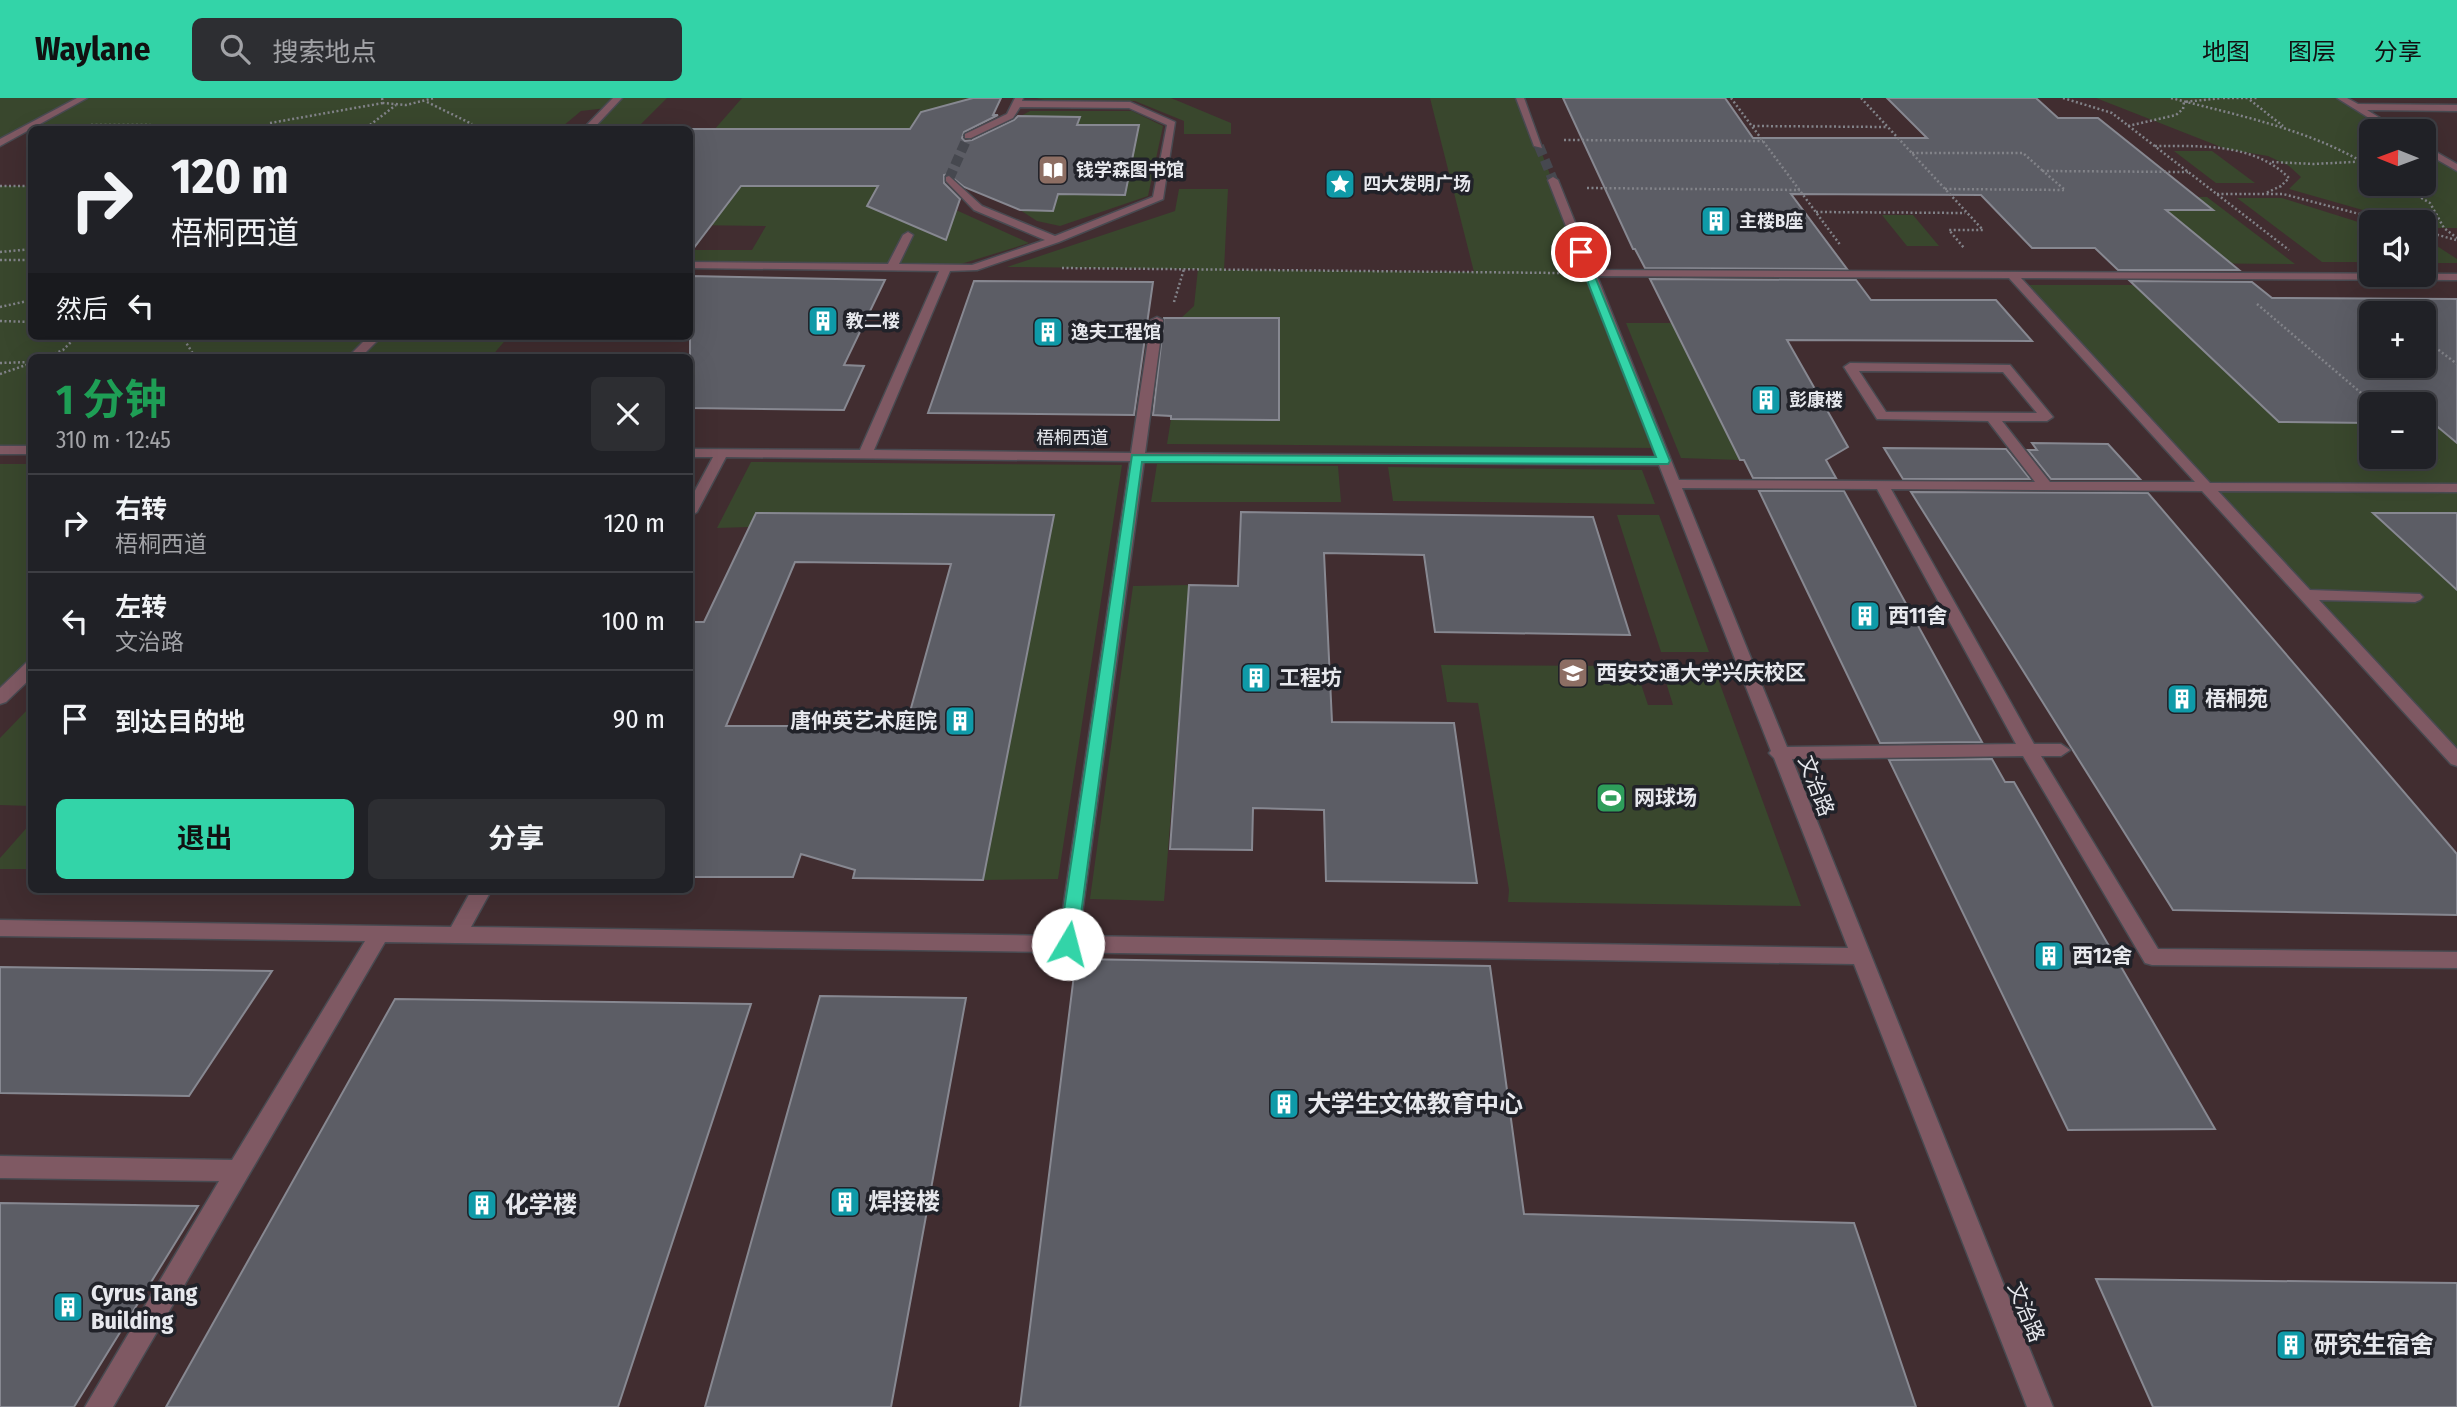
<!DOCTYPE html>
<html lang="zh">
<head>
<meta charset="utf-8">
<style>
  body { margin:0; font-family:"Fira Sans Condensed","Noto Sans SC",sans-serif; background:#2d2e32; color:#f1f3f6; height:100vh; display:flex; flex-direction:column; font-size:26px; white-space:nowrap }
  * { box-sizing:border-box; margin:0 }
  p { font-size:23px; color:#a2a3a7 }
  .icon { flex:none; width:38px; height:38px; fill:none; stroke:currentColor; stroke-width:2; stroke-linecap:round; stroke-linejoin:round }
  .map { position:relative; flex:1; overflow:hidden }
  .drawer { position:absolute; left:28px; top:256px; width:665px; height:539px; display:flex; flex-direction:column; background:#202126; border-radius:10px; box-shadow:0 7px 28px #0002,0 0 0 2px #3d3e43 }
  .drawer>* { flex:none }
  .hud { position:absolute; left:28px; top:28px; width:665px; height:214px; border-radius:10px; box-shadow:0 7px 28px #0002,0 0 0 2px #3d3e43; background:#202126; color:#f1f3f6; overflow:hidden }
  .needle { width:46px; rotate:271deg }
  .buttons { position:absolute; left:2359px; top:21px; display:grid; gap:14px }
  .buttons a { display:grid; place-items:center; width:77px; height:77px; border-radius:10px; background:#202126; box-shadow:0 7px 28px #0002,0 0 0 2px #3d3e43; font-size:35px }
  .pin { position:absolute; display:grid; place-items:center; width:60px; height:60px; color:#fff; margin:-30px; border:4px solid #fff; border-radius:50%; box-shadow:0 2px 7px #0007 }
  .me { position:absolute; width:77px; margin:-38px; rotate:8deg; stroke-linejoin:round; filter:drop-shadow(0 0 5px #0008) }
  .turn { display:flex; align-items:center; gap:24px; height:147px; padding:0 28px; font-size:32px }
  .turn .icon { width:91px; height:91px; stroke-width:2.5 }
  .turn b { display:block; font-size:49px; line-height:60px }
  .then { display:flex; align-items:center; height:66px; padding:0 28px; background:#0003; gap:14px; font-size:26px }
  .round { display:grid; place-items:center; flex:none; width:74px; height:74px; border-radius:10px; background:#2d2e32 }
  .head { display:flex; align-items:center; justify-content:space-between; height:119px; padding:0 28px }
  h1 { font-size:42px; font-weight:700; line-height:52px; color:#1e9e55 }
  .primary-button { display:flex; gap:14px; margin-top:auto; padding:14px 28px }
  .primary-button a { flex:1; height:80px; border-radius:10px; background:#33d4a8; color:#111; font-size:28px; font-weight:700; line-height:80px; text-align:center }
  .primary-button a+a { background:#2d2e32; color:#f1f3f6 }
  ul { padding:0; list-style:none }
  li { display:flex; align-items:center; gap:21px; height:98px; padding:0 28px; border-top:2px solid #3d3e43 }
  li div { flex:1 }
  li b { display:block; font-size:26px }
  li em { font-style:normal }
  header { display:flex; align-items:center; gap:42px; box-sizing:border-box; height:98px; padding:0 35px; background:#33d4a8; color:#111 }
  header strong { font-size:33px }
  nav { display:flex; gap:38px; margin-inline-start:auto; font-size:24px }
  .search { width:490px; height:63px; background:#2d2e32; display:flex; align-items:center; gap:18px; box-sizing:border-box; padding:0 24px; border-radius:10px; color:#a2a3a7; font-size:26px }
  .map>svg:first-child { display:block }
</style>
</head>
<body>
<header>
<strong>Waylane</strong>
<div class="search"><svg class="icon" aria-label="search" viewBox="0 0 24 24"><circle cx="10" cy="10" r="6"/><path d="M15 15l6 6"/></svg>搜索地点</div>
<nav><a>地图</a><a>图层</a><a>分享</a></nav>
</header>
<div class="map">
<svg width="2457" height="1309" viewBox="0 0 2457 1309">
  <rect width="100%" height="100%" fill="#2a2c33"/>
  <path fill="#412d30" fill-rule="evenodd" d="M 0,0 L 2457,0 L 2457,1309 L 0,1309 ZM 32,32 L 690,32 L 690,238 L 32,238 ZM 2371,33 L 2424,33 L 2424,86 L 2371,86 ZM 2371,124 L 2424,124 L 2424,177 L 2371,177 ZM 2371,215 L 2424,215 L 2424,268 L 2371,268 ZM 32,259 L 690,259 L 690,791 L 32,791 ZM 2371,306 L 2424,306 L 2424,359 L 2371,359 Z"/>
  <g fill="#39472d">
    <polygon points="0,0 667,0 636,31 587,31 607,10 581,13 563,28 34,27 0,45"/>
    <polygon points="742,0 973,0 921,14 899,49 700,48"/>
    <polygon points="1036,0 1171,0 1231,25 1231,36 1184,36 1184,23 1135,3 1044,2"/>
    <polygon points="1430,0 1520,0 1658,350 1167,346 1171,321 1279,322 1279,221 1181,220 1194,208 1198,171 1007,169 1175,113 1179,91 1228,91 1224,172 1474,174"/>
    <polygon points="2096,0 2341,0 2396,33 2371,33 2371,86 2424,86 2424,50 2457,70 2457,130 2426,130 2424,124 2405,124 2289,91 2301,79 2289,68 2268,58 2226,51"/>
    <polygon points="1030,13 1132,13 1163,28 1148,98 1060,128 1037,123 1020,112 1053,113 1064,75 1138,27 1099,27 1094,40 1071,47 1079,19 1050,18 995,35 1002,28"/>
    <polygon points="2174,53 2212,53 2255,85 2216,85"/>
    <polygon points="690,67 888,68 868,108 945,142 956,112 1029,145 945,171 690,167 690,152 752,152 766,128 690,127"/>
    <polygon points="0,88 31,88 32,238 509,238 491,259 32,259 31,352 0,352"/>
    <polygon points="2198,99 2207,99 2295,166 2158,165 2166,112 2212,112"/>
    <polygon points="2237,100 2282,100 2371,128 2371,164 2322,164"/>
    <polygon points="1882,117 1913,117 1939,148 1907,148"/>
    <polygon points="2424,144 2437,148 2457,161 2457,165 2424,165"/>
    <polygon points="2022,187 2193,187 2208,200 2283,200 2410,306 2371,306 2371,359 2424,359 2424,317 2439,330 2457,330 2457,662"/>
    <polygon points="1626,225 1673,225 1740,362 1681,360"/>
    <polygon points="751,364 1122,367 1058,781 983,782 1054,417 757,415 749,429 717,430"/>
    <polygon points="0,366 32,366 31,561 0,591"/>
    <polygon points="1157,366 1338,368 1341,404 1151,404"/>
    <polygon points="1388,369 1642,372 1655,406 1393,403"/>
    <polygon points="1617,417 1659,417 1709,554 1661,554"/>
    <polygon points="1189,487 1164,803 1090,801 1133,488"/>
    <polygon points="1441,567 1635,568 1648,607 1673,607 1661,568 1713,567 1801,808 1508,804 1509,792 1478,605 1447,604"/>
    <polygon points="31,608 31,708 0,707 0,640"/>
    <polygon points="31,725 31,771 0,771 0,760"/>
  </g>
  <g fill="#5c5d65" stroke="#878891" stroke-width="2" fill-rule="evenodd">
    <polygon points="973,0 1001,0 993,17 998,17 964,34 962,40 965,43 972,42 1014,22 1018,18 1080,19 1077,27 1139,27 1125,97 1058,96 1053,113 1020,112 964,89 948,76 944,77 944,85 960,101 946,142 867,108 878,88 741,88 690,155 690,31 910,31 921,14"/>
    <polygon points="1563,0 1725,0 1753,40 1927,40 1887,0 2036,0 2058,20 2098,20 2213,112 2166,112 2239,172 2118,172 2095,150 2032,150 1981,97 1791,96 1847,171 1645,170 1635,151 1633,151"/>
    <polygon points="690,178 885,182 844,267 864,268 844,312 690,310"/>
    <polygon points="1650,181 1856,182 1871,202 1996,202 2032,243 1787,242 1848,349 1826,362 1836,380 1753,380 1744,362 1740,362"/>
    <polygon points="974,183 1153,184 1134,317 928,315"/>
    <path d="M 2130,183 L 2252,184 L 2272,200 L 2457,201 L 2457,345 L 2433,325 L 2424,325 L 2424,306 L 2371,306 L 2371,325 L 2279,324 ZM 2371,215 L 2424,215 L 2424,268 L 2371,268 Z"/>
    <polygon points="1164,220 1279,220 1279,322 1171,321 1171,318 1153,317"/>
    <polygon points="2032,345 2108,346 2140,381 2051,381 2028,352 2037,352"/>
    <polygon points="1884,350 2006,351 2030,381 1903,381"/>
    <polygon points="1759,393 1844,393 1982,644 1880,645"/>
    <polygon points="1911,394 2148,395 2457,756 2457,817 2173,812"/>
    <polygon points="1241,414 1593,419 1630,537 1435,534 1424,457 1324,455 1332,624 1454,625 1477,785 1326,783 1324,712 1253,710 1252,752 1170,751 1189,487 1238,488"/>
    <path d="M 756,415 L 1054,417 L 983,782 L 853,780 L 855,772 L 801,756 L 793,779 L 690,779 L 690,524 L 704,524 ZM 795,464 L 951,466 L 906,628 L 726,628 Z"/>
    <polygon points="2373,415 2457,415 2457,492"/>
    <polygon points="1992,661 2005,684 2014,684 2215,1031 2068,1032 1889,662"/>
    <polygon points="1076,861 1490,868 1524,1116 1854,1125 1916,1309 1020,1309"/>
    <polygon points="0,869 272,873 189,998 0,995"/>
    <polygon points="820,898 966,900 891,1309 705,1309"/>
    <polygon points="395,901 751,906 618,1309 166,1309"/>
    <polygon points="0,1105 198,1108 74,1309 0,1309"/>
    <polygon points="2096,1181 2457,1185 2457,1309 2153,1309"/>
  </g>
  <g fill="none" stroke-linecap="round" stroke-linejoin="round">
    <g stroke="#46484f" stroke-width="10" stroke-dasharray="10 5" stroke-linecap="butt">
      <polyline points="1539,48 1553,82"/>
      <polyline points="949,81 968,38"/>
    </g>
    <g stroke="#484a51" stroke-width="3">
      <g id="minor">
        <polygon points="77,0 87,0 0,48 0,41"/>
        <polygon points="613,0 622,0 592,32 582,32"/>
        <path d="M 1015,0 L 1023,0 L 1022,3 L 1130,4 L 1175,24 L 1163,101 L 1059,144 L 977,172 L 950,173 L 874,352 L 1131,355 L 1151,222 L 1157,219 L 1163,222 L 1145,355 L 1656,359 L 1548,82 L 1553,79 L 1558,82 L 1594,172 L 2457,176 L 2457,182 L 2021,180 L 2210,385 L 2457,386 L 2457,394 L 2218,393 L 2310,492 L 2420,496 L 2423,499 L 2420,502 L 2415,504 L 2319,502 L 2457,651 L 2457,668 L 2451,666 L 2202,393 L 1891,391 L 2034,646 L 2061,646 L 2070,652 L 2061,658 L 2041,658 L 2158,851 L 2457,854 L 2457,870 L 2152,867 L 2145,865 L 2023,658 L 1792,661 L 2053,1309 L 2027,1309 L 1854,866 L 385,844 L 113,1309 L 85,1309 L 219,1083 L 0,1080 L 0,1058 L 232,1062 L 365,843 L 0,838 L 0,822 L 451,829 L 472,791 L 492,791 L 471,829 L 1059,838 L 1130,363 L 726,359 L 697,414 L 690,418 L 690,402 L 713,359 L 690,359 L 690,351 L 860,352 L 939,173 L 690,170 L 690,164 L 888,166 L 903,137 L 908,134 L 913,137 L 899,166 L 972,167 L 1045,142 L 974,112 L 946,83 L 946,79 L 949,78 L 982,108 L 1055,138 L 1153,99 L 1167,27 L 1129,10 L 1020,9 L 1013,20 L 971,40 L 965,40 L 965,36 L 1007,16 ZM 1597,178 L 2009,180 L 2195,384 L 2050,384 L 2002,323 L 2047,323 L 2053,319 L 2010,267 L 1850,265 L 1844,269 L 1877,321 L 1988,323 L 2035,384 L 1679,382 ZM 1859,273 L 2003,274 L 2037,315 L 1886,314 ZM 1144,363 L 1659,367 L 1771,653 L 1769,655 L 1774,660 L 1848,850 L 1079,838 ZM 1682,390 L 1877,391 L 2016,646 L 1787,649 Z"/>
        <polygon points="1516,0 1524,0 1542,50 1534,48"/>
        <polygon points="2337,0 2347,0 2358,6 2457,7 2457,13 2367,12 2401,33 2390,33"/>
        <polygon points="2424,47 2457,66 2457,73 2424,54"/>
        <polygon points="369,238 382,238 361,259 348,259"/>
        <rect x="0" y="348" width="32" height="8"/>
        <polygon points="32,564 32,579 6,604 0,606 0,590 26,565"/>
      </g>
    </g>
    <g stroke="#828389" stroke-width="2.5" stroke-dasharray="2 2.5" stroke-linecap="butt">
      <polyline points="382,0 383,5 406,7 434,0"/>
      <polyline points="1731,0 1841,148"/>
      <polyline points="1861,0 1983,132 1949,132 1964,150"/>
      <polyline points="2063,0 2112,15 2289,152"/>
      <path d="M 2171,0 C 2240,18 2309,31 2371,69"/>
      <polyline points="2223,0 2258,0"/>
      <polyline points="2250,2 2283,28"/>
      <polyline points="427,4 472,26"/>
      <polyline points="270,25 383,5"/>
      <polyline points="91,27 562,28"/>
      <polyline points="370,27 396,7"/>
      <polyline points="1753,28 1888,29"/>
      <polyline points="2128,28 2176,17 2183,11 2184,4 2222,0"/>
      <polyline points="1564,42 1763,43"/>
      <path d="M 2155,48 C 2201,48 2254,45 2289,80 L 2281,88 L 2266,95"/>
      <polyline points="1912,55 2023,55 2043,73"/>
      <polyline points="2272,64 2314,66 2371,63"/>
      <polyline points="2398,86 2430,105 2444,130 2457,140"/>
      <polyline points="0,88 32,88"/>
      <polyline points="1587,90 1800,92"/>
      <polyline points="1945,91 2065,92 2043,73 2188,74"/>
      <polyline points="2217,96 2283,96 2390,124"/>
      <polyline points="1816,114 1965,115"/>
      <polyline points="2424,133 2456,142"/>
      <polyline points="0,154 32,151"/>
      <polyline points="0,162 32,162"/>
      <polyline points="1062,170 1560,175"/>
      <polyline points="1174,204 1184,171"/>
      <polyline points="2257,206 2374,306"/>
      <polyline points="2379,207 2390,215"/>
      <polyline points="0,209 32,202"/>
      <polyline points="0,223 32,224"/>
      <polyline points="73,238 111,238"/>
      <polyline points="182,238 195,259"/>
      <polyline points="2424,241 2457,266"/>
      <polyline points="46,259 63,252 75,240"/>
      <polyline points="0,265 31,264"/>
      <polyline points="0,276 32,265"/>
      <polyline points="2424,349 2436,359"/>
    </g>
    <polyline stroke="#828389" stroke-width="3.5" stroke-dasharray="2.5 4.5" stroke-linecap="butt" points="2434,357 2439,362"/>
    <use href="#minor" fill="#7f5963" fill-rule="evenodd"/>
  </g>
  <polygon fill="#33d4a8" stroke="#218a6d" stroke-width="2" points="1581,151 1585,154 1670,363 1668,366 1142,364 1077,846 1074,851 1068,853 1061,851 1059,846 1132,357 1656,359 1576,154"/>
  <defs>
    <g id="library-square" transform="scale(1.575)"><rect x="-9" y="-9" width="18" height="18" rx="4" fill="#8d6e63" stroke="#212229"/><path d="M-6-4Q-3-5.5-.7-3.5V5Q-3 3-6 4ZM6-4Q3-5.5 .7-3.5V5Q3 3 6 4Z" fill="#fff"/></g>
    <g id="sight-square" transform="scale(1.575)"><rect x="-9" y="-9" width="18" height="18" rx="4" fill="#0f9aa8" stroke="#212229"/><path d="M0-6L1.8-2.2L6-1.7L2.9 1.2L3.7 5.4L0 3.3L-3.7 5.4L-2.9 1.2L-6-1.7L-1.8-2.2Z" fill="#fff"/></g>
    <g id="building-square" transform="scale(1.575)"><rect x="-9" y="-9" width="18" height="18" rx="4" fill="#0f9aa8" stroke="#212229"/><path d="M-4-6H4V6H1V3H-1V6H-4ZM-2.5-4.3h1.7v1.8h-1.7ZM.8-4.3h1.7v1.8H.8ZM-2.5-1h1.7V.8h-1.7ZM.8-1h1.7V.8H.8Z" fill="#fff"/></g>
    <g id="university-square" transform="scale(1.575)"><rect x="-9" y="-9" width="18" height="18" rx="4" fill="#8d6e63" stroke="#212229"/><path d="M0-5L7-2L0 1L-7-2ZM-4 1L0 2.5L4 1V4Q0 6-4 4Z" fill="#fff"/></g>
    <g id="stadium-square" transform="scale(1.575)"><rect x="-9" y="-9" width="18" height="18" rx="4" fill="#2e9e5b" stroke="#212229"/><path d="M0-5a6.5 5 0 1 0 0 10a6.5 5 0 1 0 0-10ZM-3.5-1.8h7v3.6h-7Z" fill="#fff"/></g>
  </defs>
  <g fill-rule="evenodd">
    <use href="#library-square" x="1053" y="72"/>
    <use href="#sight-square" x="1340" y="86"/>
    <use href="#building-square" x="1716" y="123"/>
    <use href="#building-square" x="823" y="223"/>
    <use href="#building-square" x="1048" y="234"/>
    <use href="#building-square" x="1766" y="302"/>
    <use href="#building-square" x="1865" y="518"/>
    <use href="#university-square" x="1573" y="575"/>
    <use href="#building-square" x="1256" y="580"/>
    <use href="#building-square" x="2182" y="601"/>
    <use href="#building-square" x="960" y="623"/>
    <use href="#stadium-square" x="1611" y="700"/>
    <use href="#building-square" x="2049" y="858"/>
    <use href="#building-square" x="1284" y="1006"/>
    <use href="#building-square" x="845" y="1104"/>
    <use href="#building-square" x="482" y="1107"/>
    <use href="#building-square" x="68" y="1209"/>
    <use href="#building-square" x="2291" y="1247"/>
  </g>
  <g text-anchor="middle" stroke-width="7" stroke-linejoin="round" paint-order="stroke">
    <g font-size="18" font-weight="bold" fill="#e7e8ed" stroke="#212229" text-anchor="start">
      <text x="1076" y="78">钱学森图书馆</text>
      <text x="1363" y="92">四大发明广场</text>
      <text x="1739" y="129">主楼B座</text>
      <text x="846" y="229">教二楼</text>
      <text x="1071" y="240">逸夫工程馆</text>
      <text x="1789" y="308">彭康楼</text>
    </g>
    <g font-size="18" fill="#e7e8ed" stroke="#212229">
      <text x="1072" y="346">梧桐西道</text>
    </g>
    <g font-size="21" font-weight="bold" fill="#e7e8ed" stroke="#212229" text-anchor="start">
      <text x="1888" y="525">西11舍</text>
      <text x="1596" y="582">西安交通大学兴庆校区</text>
      <text x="1279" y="587">工程坊</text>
      <text x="2205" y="608">梧桐苑</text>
      <text x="937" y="630" text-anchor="end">唐仲英艺术庭院</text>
      <text x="1634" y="707">网球场</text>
      <text x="2072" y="865">西12舍</text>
    </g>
    <g font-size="21" fill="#e7e8ed" stroke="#212229">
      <text transform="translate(1816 688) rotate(69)" y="7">文治路</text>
      <text transform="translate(2026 1214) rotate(68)" y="7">文治路</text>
    </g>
    <g font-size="24" font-weight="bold" fill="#e7e8ed" stroke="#212229" text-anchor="start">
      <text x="1307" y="1014">大学生文体教育中心</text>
      <text x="868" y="1112">焊接楼</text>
      <text x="505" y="1115">化学楼</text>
      <text x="91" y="1203">Cyrus Tang<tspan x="91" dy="28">Building</tspan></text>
      <text x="2314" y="1255">研究生宿舍</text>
    </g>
  </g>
</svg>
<div class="buttons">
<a><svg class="needle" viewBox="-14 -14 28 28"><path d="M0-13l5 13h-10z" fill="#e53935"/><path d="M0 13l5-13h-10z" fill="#a2a3a7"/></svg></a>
<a><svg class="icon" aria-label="sound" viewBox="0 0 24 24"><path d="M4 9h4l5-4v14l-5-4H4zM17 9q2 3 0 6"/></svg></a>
<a>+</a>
<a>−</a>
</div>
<div class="pin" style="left:1581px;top:154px;background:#d93025"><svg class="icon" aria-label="arrive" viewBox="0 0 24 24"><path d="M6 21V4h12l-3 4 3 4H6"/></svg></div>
<svg class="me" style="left:1068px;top:846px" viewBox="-20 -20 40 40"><circle r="19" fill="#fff"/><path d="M0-13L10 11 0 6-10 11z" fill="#33d4a8"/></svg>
<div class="hud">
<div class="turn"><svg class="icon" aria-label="right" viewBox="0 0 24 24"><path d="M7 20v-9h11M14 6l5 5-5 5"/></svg><div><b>120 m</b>梧桐西道</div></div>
<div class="then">然后<svg class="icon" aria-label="left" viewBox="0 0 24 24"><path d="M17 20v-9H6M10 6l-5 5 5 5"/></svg></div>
</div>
<section class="drawer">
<div class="head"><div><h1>1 分钟</h1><p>310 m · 12:45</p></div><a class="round"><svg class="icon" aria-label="close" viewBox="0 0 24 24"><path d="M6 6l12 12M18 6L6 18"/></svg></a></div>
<ul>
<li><svg class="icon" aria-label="right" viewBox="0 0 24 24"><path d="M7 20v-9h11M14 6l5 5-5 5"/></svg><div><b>右转</b><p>梧桐西道</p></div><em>120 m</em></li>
<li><svg class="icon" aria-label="left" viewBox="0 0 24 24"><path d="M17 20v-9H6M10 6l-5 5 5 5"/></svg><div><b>左转</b><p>文治路</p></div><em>100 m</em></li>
<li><svg class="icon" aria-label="arrive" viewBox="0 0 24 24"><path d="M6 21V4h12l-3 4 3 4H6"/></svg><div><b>到达目的地</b></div><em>90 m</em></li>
</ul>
<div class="primary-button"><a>退出</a><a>分享</a></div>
</section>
</div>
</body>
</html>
